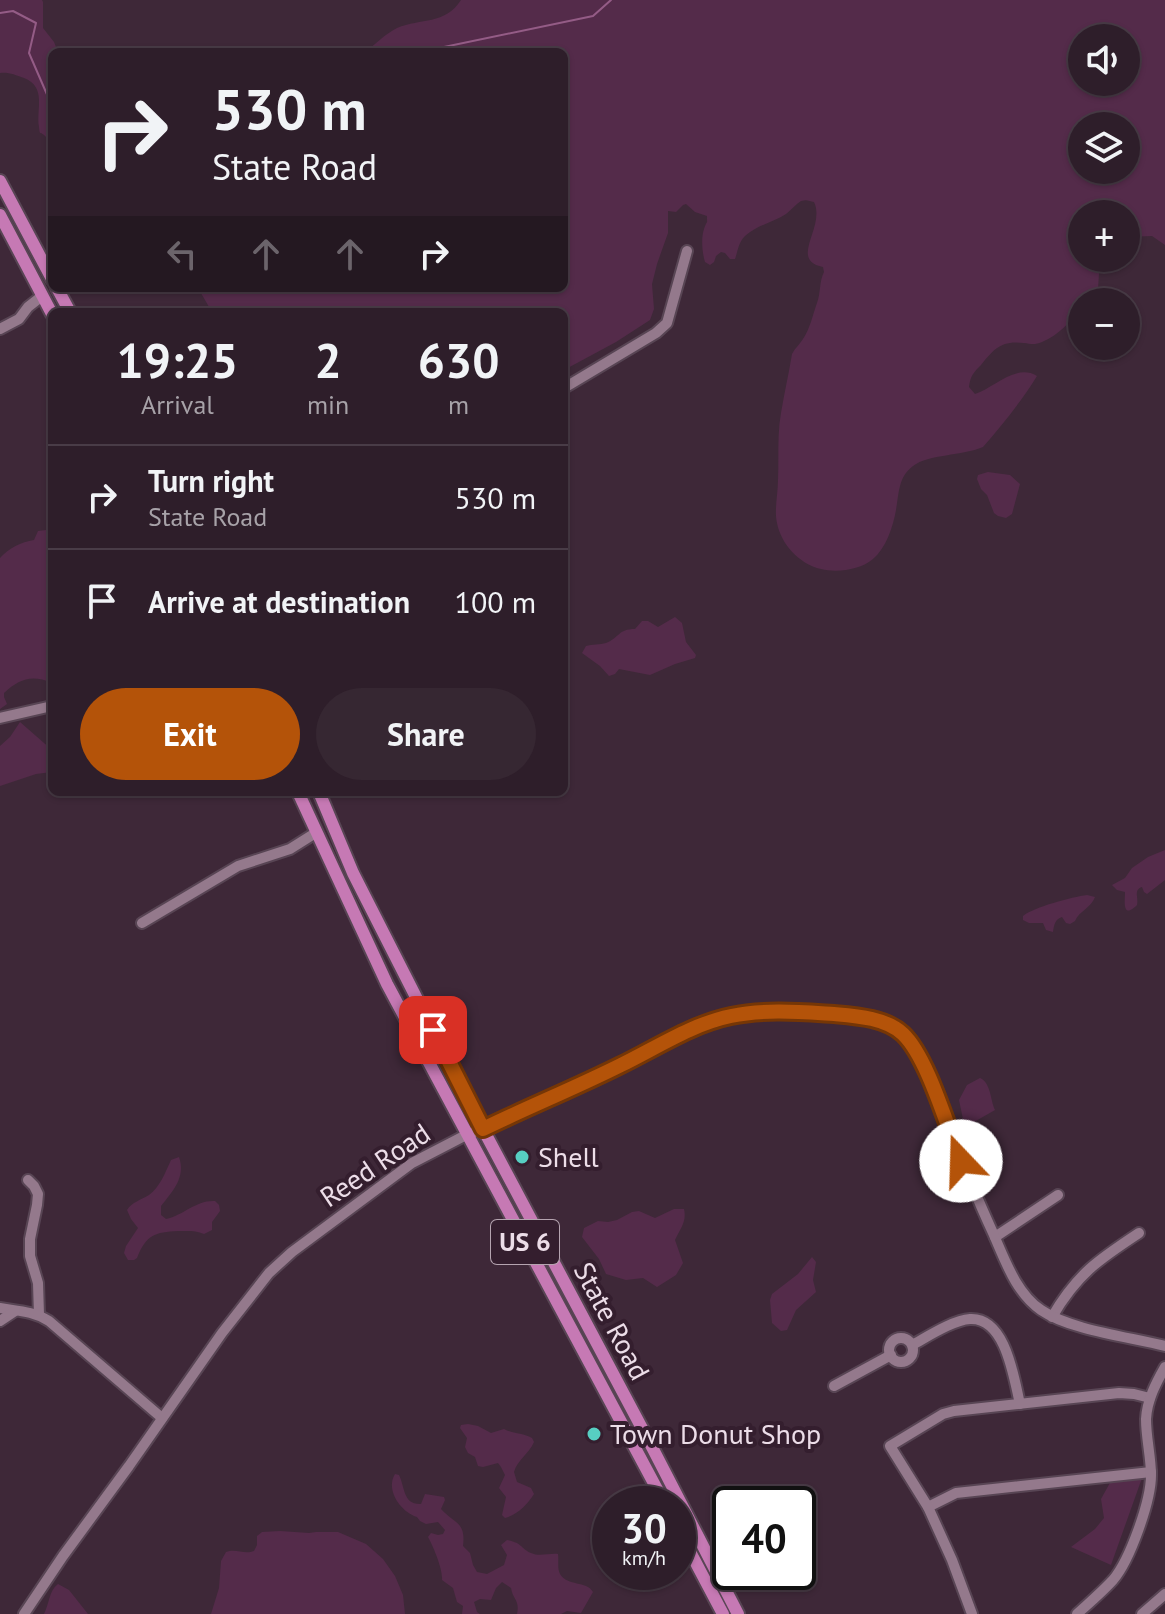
<!DOCTYPE html>
<html lang="en">
<head>
<meta charset="utf-8">
<style>
  body { margin:0; font-family:"PT Sans",sans-serif; background:#362732; color:#f1f3f6; height:100vh; display:flex; flex-direction:column; font-size:30px; white-space:nowrap }
  * { box-sizing:border-box; margin:0 }
  p { font-size:26px; color:#a7a2a8 }
  .icon { flex:none; width:44px; height:44px; fill:none; stroke:currentColor; stroke-width:2; stroke-linecap:round; stroke-linejoin:round }
  .map { position:relative; flex:1; overflow:hidden }
  .drawer { position:absolute; left:48px; top:308px; width:520px; height:488px; display:flex; flex-direction:column; background:#2e1e2a; border-radius:12px; box-shadow:0 2px 6px #0004,0 0 0 2px #493c47 }
  .drawer>* { flex:none }
  .top-card { position:absolute; left:48px; top:48px; width:520px; height:244px; border-radius:12px; box-shadow:0 2px 6px #0004,0 0 0 2px #493c47; background:#2e1e2a; color:#f1f3f6; overflow:hidden }
  .controls { position:absolute; left:1068px; top:24px; display:grid; gap:16px }
  .controls a { display:grid; place-items:center; width:72px; height:72px; border-radius:50%; background:#2e1e2a; box-shadow:0 2px 6px #0004,0 0 0 2px #493c47; font-size:40px }
  .speed { position:absolute; left:592px; top:1486px; display:flex; gap:16px; font-size:40px; font-weight:700; text-align:center }
  .speed>* { display:grid; place-content:center; width:104px; height:104px; border-radius:50%; background:#2e1e2a; box-shadow:0 2px 6px #0004,0 0 0 2px #493c47; line-height:1 }
  .speed small { font-size:20px; font-weight:400 }
  .speed .limit { border:4px solid #111; border-radius:12px; background:#fff; color:#111 }
  .pin { position:absolute; display:grid; place-items:center; width:68px; height:68px; color:#fff; margin:-34px; border-radius:16px; box-shadow:0 4px 12px #0006 }
  .me { position:absolute; width:88px; margin:-44px; rotate:339deg; stroke-linejoin:round; filter:drop-shadow(0 0 6px #0008) }
  .turn { display:flex; align-items:center; gap:28px; height:168px; padding:0 32px; font-size:36px }
  .turn .icon { width:104px; height:104px; stroke-width:2.5 }
  .turn b { display:block; font-size:56px; line-height:68px }
  .lanes { display:flex; align-items:center; height:76px; padding:0 32px; background:#0003; justify-content:center; gap:40px; direction:ltr }
  .lanes .off { opacity:.35 }
  .eta { display:flex; justify-content:space-evenly; align-items:center; height:136px; text-align:center }
  .eta b { font-size:48px; font-weight:700; line-height:56px }
  .action { display:flex; gap:16px; margin-top:auto; padding:16px 32px }
  .action a { flex:1; height:92px; border-radius:48px; background:#b45309; color:#fff; font-size:32px; font-weight:700; line-height:92px; text-align:center }
  .action a+a { background:#362732; color:#f1f3f6 }
  ul { padding:0; list-style:none }
  li { display:flex; align-items:center; gap:24px; height:104px; padding:0 32px; border-top:2px solid #493c47 }
  li div { flex:1 }
  li b { display:block; font-size:30px }
  li em { font-style:normal }
  .map>svg:first-child { display:block }
</style>
</head>
<body>
<div class="map">
<svg width="1165" height="1614" viewBox="0 0 1165 1614">
  <rect width="100%" height="100%" fill="#3e2838"/>
  <g fill="#542b4a" fill-rule="evenodd">
    <path d="M 0,0 L 42,0 L 43,2 L 43,28 L 54,42 L 58,52 L 52,52 L 52,155 C 50,150 49,142 46,137 C 40,130 40,137 39,127 C 36,109 47,87 24,78 C 15,75 9,72 0,73 Z"/>
    <path d="M 461,0 L 1165,0 L 1165,245 L 1152,236 L 1126,237 L 1126,214 L 1082,214 L 1082,258 L 1100,258 L 1098,289 L 1092,302 L 1082,302 L 1082,312 C 1067,322 1060,335 1042,342 C 1035,345 1031,344 1024,343 C 1001,340 994,349 981,365 C 974,372 970,376 969,387 L 975,394 C 994,388 1016,363 1037,376 C 1021,402 1002,425 983,447 C 962,456 929,454 913,466 C 898,477 899,494 896,510 C 893,527 886,548 873,559 C 860,570 837,573 821,569 C 799,564 781,544 777,523 C 774,510 778,494 778,480 C 779,458 777,435 781,413 C 784,394 789,373 792,354 C 795,348 800,344 803,339 C 810,329 813,314 817,303 C 821,292 819,282 824,272 L 823,267 C 788,260 826,227 814,202 C 809,201 807,199 801,201 C 796,204 791,210 786,214 C 774,222 757,225 745,236 C 738,243 738,251 735,259 L 730,259 L 725,253 L 721,252 L 716,256 L 714,262 L 710,265 L 705,262 C 702,252 701,238 704,229 C 708,217 707,228 707,216 L 695,212 L 686,204 L 683,205 L 676,212 L 668,211 L 668,233 L 657,264 L 652,284 L 654,309 L 650,320 L 616,342 L 564,370 L 564,312 L 212,312 L 198,288 L 564,288 L 564,52 L 365,52 C 376,44 385,34 397,28 C 421,18 445,25 461,0 ZM 1082,38 L 1126,38 L 1126,82 L 1082,82 ZM 1082,126 L 1126,126 L 1126,170 L 1082,170 Z"/>
    <polygon points="988,472 1010,475 1020,484 1012,514 1006,518 998,516 994,513 987,495 981,489 977,479 978,475"/>
    <path d="M 46,530 L 52,532 L 52,683 C 32,674 19,679 4,693 L 4,697 L 7,704 L 0,709 L 0,558 C 9,548 21,542 34,540 L 38,531 Z"/>
    <path d="M 675,617 L 682,623 L 686,642 L 696,655 L 695,658 L 675,664 L 650,675 L 619,669 L 615,674 L 609,676 L 600,666 L 582,653 L 586,646 C 592,644 600,645 606,643 C 619,638 618,629 635,629 L 642,621 L 648,621 L 658,627 Z"/>
    <polygon points="20,722 52,750 52,772 36,774 0,786 0,746 10,737"/>
    <path d="M 1165,850 L 1165,880 L 1147,894 L 1144,892 L 1142,887 C 1133,890 1139,898 1137,905 C 1122,920 1125,901 1125,892 L 1117,890 L 1112,885 L 1125,878 L 1132,868 L 1148,857 Z"/>
    <path d="M 1087,895 L 1095,897 C 1091,908 1079,911 1075,921 L 1070,924 L 1066,923 L 1062,917 C 1055,919 1054,925 1053,932 L 1046,930 L 1043,923 L 1029,923 L 1023,920 L 1023,916 C 1034,907 1072,897 1087,895 Z"/>
    <path d="M 980,1078 C 991,1083 990,1099 995,1110 L 967,1126 L 964,1124 L 959,1100 L 967,1085 Z"/>
    <path d="M 179,1157 C 186,1177 173,1191 161,1206 L 161,1215 L 166,1219 C 184,1215 196,1200 215,1201 L 219,1205 L 220,1211 L 212,1222 L 212,1230 L 204,1234 C 195,1230 188,1231 178,1231 C 155,1232 146,1235 137,1258 L 134,1260 L 128,1260 L 124,1253 L 126,1246 L 138,1228 L 131,1219 L 127,1210 C 132,1202 141,1200 149,1195 C 160,1187 165,1173 171,1160 Z"/>
    <path d="M 674,1209 L 684,1209 C 687,1222 680,1229 675,1240 L 683,1263 L 676,1275 L 657,1287 L 643,1278 L 626,1280 L 606,1274 L 599,1259 L 582,1237 L 584,1228 L 598,1221 L 608,1222 L 617,1220 L 632,1212 L 639,1211 L 655,1218 Z"/>
    <polygon points="812,1257 816,1262 813,1280 816,1292 796,1310 787,1330 781,1331 772,1323 770,1300 772,1294 798,1274"/>
    <path d="M 468,1424 L 478,1426 L 491,1433 L 504,1429 C 513,1434 523,1433 532,1438 L 534,1442 C 529,1454 517,1460 514,1472 L 517,1482 L 531,1488 L 534,1494 C 527,1505 518,1514 505,1518 L 502,1515 L 506,1497 L 499,1488 L 505,1475 L 501,1467 L 498,1463 L 483,1467 L 478,1466 L 475,1457 L 468,1453 L 465,1447 L 467,1438 L 460,1428 L 461,1425 Z"/>
    <path d="M 395,1474 L 399,1475 C 405,1487 403,1505 421,1504 L 425,1494 L 444,1497 L 445,1500 L 441,1509 C 455,1524 466,1522 463,1546 L 470,1553 L 473,1565 L 477,1572 L 487,1574 L 504,1565 L 507,1555 L 501,1545 L 507,1540 C 523,1543 520,1548 531,1553 C 539,1557 549,1553 558,1554 C 559,1561 557,1568 560,1574 C 568,1587 586,1580 593,1592 L 581,1613 L 567,1611 L 561,1614 L 517,1614 C 520,1600 513,1600 511,1588 L 502,1582 L 496,1588 L 491,1600 L 480,1599 L 474,1602 L 477,1612 L 480,1614 L 462,1614 L 463,1606 L 457,1602 L 453,1588 L 442,1580 C 443,1569 433,1546 428,1537 L 431,1533 L 438,1535 L 443,1534 L 445,1530 L 438,1522 L 426,1524 L 420,1521 L 417,1517 C 401,1512 385,1490 395,1474 Z"/>
    <polygon points="1142,1478 1111,1565 1071,1547 1095,1529 1104,1518 1101,1499 1111,1481"/>
    <path d="M 280,1531 L 309,1533 L 316,1532 L 338,1532 L 366,1544 L 383,1559 L 395,1576 L 403,1595 L 405,1614 L 211,1614 L 219,1588 L 221,1561 L 226,1552 C 236,1548 244,1555 254,1551 L 257,1545 L 257,1536 L 262,1532 Z"/>
    <path d="M 58,1584 L 69,1590 L 88,1614 L 44,1614 C 49,1605 49,1590 58,1584 Z"/>
  </g>
  <g fill="none" stroke-linecap="round" stroke-linejoin="round">
    <g stroke="#945c86" stroke-width="2">
      <polyline points="0,13 13,11 36,23 29,53 52,106"/>
      <polyline points="420,52 593,16 611,0"/>
    </g>
    <g stroke="#584554" stroke-width="14">
      <g id="minor">
        <polyline points="0,329 19,319 28,307 42,296"/>
        <polyline points="564,388 656,333 667,323 687,251"/>
        <polyline points="0,718 52,706"/>
        <polyline points="142,923 238,866 290,849 317,832"/>
        <polyline points="28,1180 34,1186 38,1194 37,1205 30,1239 30,1256 38,1283 39,1315"/>
        <polyline points="995,1237 1058,1195"/>
        <path d="M 0,1308 C 18,1311 33,1311 49,1321 L 162,1418"/>
        <path d="M 1052,1317 C 1077,1274 1098,1260 1139,1233"/>
        <polyline points="0,1321 15,1311"/>
        <circle cx="901" cy="1350" r="12"/>
        <path d="M 912,1345 C 927,1337 953,1320 970,1319 C 1006,1317 1014,1379 1020,1404"/>
        <polyline points="834,1386 891,1355"/>
        <polyline points="928,1507 956,1493 1151,1472"/>
        <path d="M 24,1614 L 63,1556 L 129,1466 L 222,1333 L 269,1273 L 292,1252 L 412,1163 L 468,1134 L 483,1129 C 529,1107 576,1087 622,1065 C 656,1048 690,1025 728,1016 C 765,1008 864,1009 896,1029 C 910,1038 918,1054 925,1068 C 947,1124 968,1179 993,1233 C 1005,1260 1016,1293 1041,1310 C 1070,1330 1130,1337 1165,1346"/>
        <polyline points="972,1614 952,1560 928,1507 890,1446 943,1414 954,1411 1119,1393 1134,1394 1150,1398"/>
        <path d="M 1077,1614 C 1089,1603 1102,1592 1113,1580 C 1130,1560 1151,1501 1151,1475 C 1151,1457 1146,1438 1146,1419 C 1147,1400 1156,1383 1165,1367"/>
        <polyline points="1142,1614 1165,1594"/>
      </g>
    </g>
    <g stroke="#584554" stroke-width="16">
      <g id="major">
        <polyline points="0,181 52,279"/>
        <polyline points="0,215 52,314"/>
        <polyline points="57,288 70,312"/>
        <polyline points="298,792 387,984 665,1504"/>
        <polyline points="319,792 353,873 483,1129 653,1449 738,1614"/>
        <polyline points="678,1529 723,1614"/>
      </g>
    </g>
    <use href="#minor" stroke="#94798c" stroke-width="10"/>
    <use href="#major" stroke="#c679b4" stroke-width="12"/>
  </g>
  <g fill="none" stroke-linecap="round" stroke-linejoin="round">
    <g stroke="#753606" stroke-width="20">
      <path id="route" d="M 433,1030 L 483,1129 C 528,1107 575,1088 621,1065 C 656,1048 692,1024 731,1016 C 765,1009 800,1012 834,1014 C 857,1016 886,1018 903,1034 C 928,1058 947,1127 961,1161"/>
    </g>
    <use href="#route" stroke="#b45309" stroke-width="14"/>
  </g>
  <g fill="#57cec2" stroke="#341e2e" stroke-width="3">
    <circle cx="522" cy="1157" r="8"/>
    <circle cx="594" cy="1434" r="8"/>
  </g>
  <g text-anchor="middle" stroke-width="8" stroke-linejoin="round" paint-order="stroke">
    <rect fill="#341e2e" stroke="#b5a4b0" stroke-width="2" x="491" y="1220" width="68" height="44" rx="6"/>
    <g font-size="26" font-weight="bold" fill="#ecdde8">
      <text x="525" y="1251">US 6</text>
    </g>
    <g font-size="28" fill="#ecdde8" stroke="#341e2e" text-anchor="start">
      <text x="538" y="1167">Shell</text>
      <text x="610" y="1444">Town Donut Shop</text>
    </g>
    <g font-size="28" fill="#ecdde8" stroke="#341e2e">
      <text transform="translate(375 1165) rotate(-34)" y="10">Reed Road</text>
      <text transform="translate(612 1321) rotate(62)" y="10">State Road</text>
    </g>
  </g>
</svg>
<div class="controls">
<a><svg class="icon" aria-label="sound" viewBox="0 0 24 24"><path d="M4 9h4l5-4v14l-5-4H4zM17 9q2 3 0 6"/></svg></a>
<a><svg class="icon" aria-label="layers" viewBox="0 0 24 24"><path d="M12 4l9 5-9 5-9-5zM3 14l9 5 9-5"/></svg></a>
<a>+</a>
<a>−</a>
</div>
<div class="speed"><div>30<small>km/h</small></div><div class="limit">40</div></div>
<div class="pin" style="left:433px;top:1030px;background:#d93025"><svg class="icon" aria-label="arrive" viewBox="0 0 24 24"><path d="M6 21V4h12l-3 4 3 4H6"/></svg></div>
<svg class="me" style="left:961px;top:1161px" viewBox="-20 -20 40 40"><circle r="19" fill="#fff"/><path d="M0-13L10 11 0 6-10 11z" fill="#b45309"/></svg>
<div class="top-card">
<div class="turn"><svg class="icon" aria-label="right" viewBox="0 0 24 24"><path d="M7 20v-9h11M14 6l5 5-5 5"/></svg><div><b>530 m</b>State Road</div></div>
<div class="lanes"><svg class="icon off" aria-label="left" viewBox="0 0 24 24"><path d="M17 20v-9H6M10 6l-5 5 5 5"/></svg><svg class="icon off" aria-label="ahead" viewBox="0 0 24 24"><path d="M12 20V5M6 11l6-6 6 6"/></svg><svg class="icon off" aria-label="ahead" viewBox="0 0 24 24"><path d="M12 20V5M6 11l6-6 6 6"/></svg><svg class="icon" aria-label="right" viewBox="0 0 24 24"><path d="M7 20v-9h11M14 6l5 5-5 5"/></svg></div>
</div>
<section class="drawer">
<div class="eta">
<div><b>19:25</b><p>Arrival</p></div>
<div><b>2</b><p>min</p></div>
<div><b>630</b><p>m</p></div>
</div>
<ul>
<li><svg class="icon" aria-label="right" viewBox="0 0 24 24"><path d="M7 20v-9h11M14 6l5 5-5 5"/></svg><div><b>Turn right</b><p>State Road</p></div><em>530 m</em></li>
<li><svg class="icon" aria-label="arrive" viewBox="0 0 24 24"><path d="M6 21V4h12l-3 4 3 4H6"/></svg><div><b>Arrive at destination</b></div><em>100 m</em></li>
</ul>
<div class="action"><a>Exit</a><a>Share</a></div>
</section>
</div>
</body>
</html>
